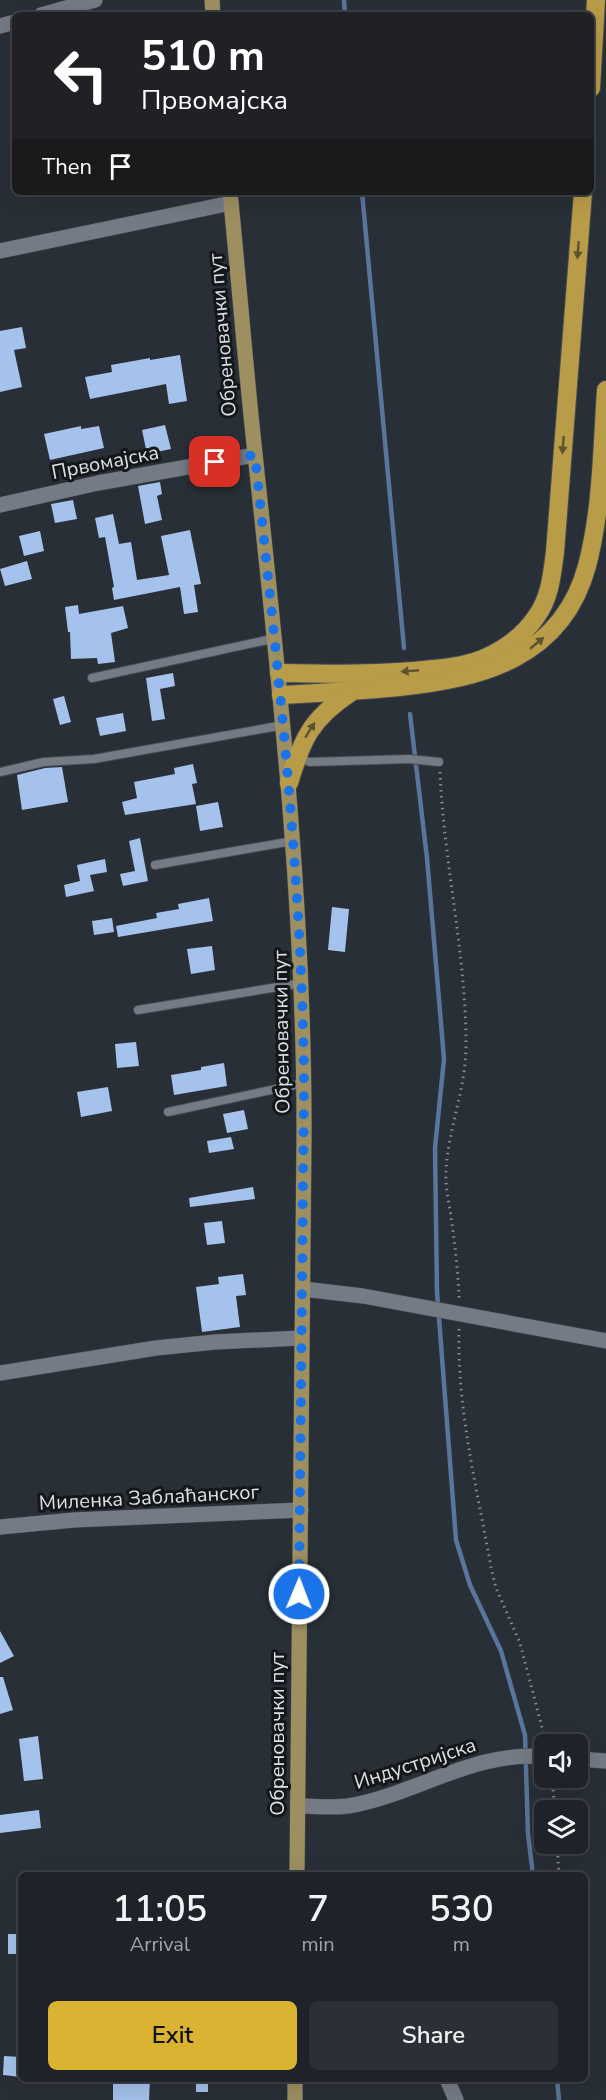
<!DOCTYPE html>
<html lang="en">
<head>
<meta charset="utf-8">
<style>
  body { margin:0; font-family:"Nunito Sans",sans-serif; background:#2c2f35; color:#f1f3f6; height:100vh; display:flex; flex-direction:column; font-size:22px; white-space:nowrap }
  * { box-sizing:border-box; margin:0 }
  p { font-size:20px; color:#a1a4a8 }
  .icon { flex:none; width:33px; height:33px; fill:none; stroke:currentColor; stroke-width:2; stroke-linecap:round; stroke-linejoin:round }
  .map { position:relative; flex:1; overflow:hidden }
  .drawer { position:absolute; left:18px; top:1872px; width:570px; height:210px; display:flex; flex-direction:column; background:#1f2329; border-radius:9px; box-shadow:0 6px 24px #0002,0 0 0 2px #3c4046 }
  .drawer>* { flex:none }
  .guide { position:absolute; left:12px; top:12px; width:582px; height:183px; border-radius:9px; box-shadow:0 6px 24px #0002,0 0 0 2px #3c4046; background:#202124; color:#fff; overflow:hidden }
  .tools { position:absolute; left:534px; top:1734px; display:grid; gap:12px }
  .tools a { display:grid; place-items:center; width:54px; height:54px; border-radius:9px; background:#1f2329; box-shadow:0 6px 24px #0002,0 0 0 2px #3c4046; font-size:30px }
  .pin { position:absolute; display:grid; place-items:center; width:51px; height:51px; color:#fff; margin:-26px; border-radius:12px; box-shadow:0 3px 9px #0006 }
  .me { position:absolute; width:66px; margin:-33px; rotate:1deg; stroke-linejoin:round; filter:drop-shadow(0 0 4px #0008) }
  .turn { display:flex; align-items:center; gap:21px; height:126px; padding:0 30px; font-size:27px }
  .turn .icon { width:78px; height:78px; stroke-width:2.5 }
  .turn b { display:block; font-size:42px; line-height:51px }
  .then { display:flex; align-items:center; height:57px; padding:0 30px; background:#0003; gap:12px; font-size:22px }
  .eta { display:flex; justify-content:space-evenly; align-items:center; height:102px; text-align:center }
  .eta b { font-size:36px; font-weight:600; line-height:42px }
  .action { display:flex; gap:12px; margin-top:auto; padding:12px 30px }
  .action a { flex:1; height:69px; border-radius:9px; background:#dbb333; color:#111; font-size:24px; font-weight:600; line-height:69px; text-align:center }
  .action a+a { background:#2c2f35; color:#f1f3f6 }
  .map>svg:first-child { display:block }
</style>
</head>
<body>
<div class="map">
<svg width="606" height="2100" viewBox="0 0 606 2100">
  <rect width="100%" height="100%" fill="#292f37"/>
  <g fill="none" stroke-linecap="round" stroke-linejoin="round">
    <g stroke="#5a759b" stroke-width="4.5">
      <polyline points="344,0 345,15"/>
      <polyline points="362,192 404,648"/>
      <polyline points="410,714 427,858 444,1059 435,1148 437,1292 456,1540 470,1585 501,1651 525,1735 528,1834 533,1875"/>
      <polyline points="557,2079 559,2100"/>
    </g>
  </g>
  <g fill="#a4c2eb">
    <polygon points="22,327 26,348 14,350 22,387 0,392 0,331"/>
    <polygon points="180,355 187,401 169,404 166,384 90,399 85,377 112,372 111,365 150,358 150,360"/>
    <polygon points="165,425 171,449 147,454 142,430"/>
    <polygon points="81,426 81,429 99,426 104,448 50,460 44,434"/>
    <polygon points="160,482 162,494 157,496 162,520 145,524 138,486"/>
    <polygon points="73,500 77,519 55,523 51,504"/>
    <polygon points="113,514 119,544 131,542 137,580 169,575 161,536 190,530 201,584 194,585 198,612 184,614 180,587 114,600 112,588 114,587 105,537 99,538 95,518"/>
    <polygon points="40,531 44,551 24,556 19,536"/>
    <polygon points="27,561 32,579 5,586 0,569"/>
    <polygon points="78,605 79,614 123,606 128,628 111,633 115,662 98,664 97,658 71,659 70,632 68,632 65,607"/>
    <polygon points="173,673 175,686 160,689 165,719 152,721 146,678"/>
    <polygon points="64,696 71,722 60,725 53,699"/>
    <polygon points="123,713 126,731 100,736 96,718"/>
    <polygon points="193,764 197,783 192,784 196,804 125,815 122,802 137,798 134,782 175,774 174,768"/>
    <polygon points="62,767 68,802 22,810 17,775 45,768"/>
    <polygon points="218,802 223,827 200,831 196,806"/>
    <polygon points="140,838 148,881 123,886 120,874 135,871 129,841"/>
    <polygon points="105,859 107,872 90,875 94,891 66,897 64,885 80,881 77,865"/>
    <polygon points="209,898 213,921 118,937 116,926 157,918 156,913 179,909 178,904"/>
    <polygon points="332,907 349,909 345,952 328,950"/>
    <polygon points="112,918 114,932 94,935 92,921"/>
    <polygon points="212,946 215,970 191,974 187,949"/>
    <polygon points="136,1042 139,1066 117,1068 115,1044"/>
    <polygon points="224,1063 227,1086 174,1095 171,1075 201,1070 201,1067"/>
    <polygon points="108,1087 112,1111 81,1117 77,1092"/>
    <polygon points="244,1110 248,1129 227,1133 223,1114"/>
    <polygon points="231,1137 234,1149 209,1153 207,1141"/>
    <polygon points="253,1187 255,1199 190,1207 189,1198"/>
    <polygon points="222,1221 225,1243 207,1245 204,1223"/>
    <polygon points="243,1274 246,1295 236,1296 240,1327 202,1332 196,1287 219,1284 218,1277"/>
    <polygon points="0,1631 14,1656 0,1663"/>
    <polygon points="0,1677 3,1677 13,1710 0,1714"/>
    <polygon points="38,1736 43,1779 24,1781 19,1739"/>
    <polygon points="39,1810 41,1828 0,1833 0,1815"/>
    <rect x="8" y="1934" width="13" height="20"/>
    <polygon points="4,2056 21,2057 21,2077 3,2075"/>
    <polygon points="113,2079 150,2079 149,2100 113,2100"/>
    <rect x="196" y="2079" width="12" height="13"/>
  </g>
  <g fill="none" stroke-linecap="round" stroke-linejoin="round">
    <g stroke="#464b52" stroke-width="10">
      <g id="lane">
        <polyline points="92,678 276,638"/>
        <polyline points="297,758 310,762 409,759 439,762"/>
        <polyline points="0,772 44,762 94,759 284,725"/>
        <polyline points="155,865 293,841"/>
        <polyline points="138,1010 302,983"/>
        <polyline points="168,1112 304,1083"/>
      </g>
    </g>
    <g stroke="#464b52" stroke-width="16">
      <g id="street">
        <polyline points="41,15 95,0"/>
        <polyline points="0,26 15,22"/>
        <polyline points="0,251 231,203"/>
        <polyline points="0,505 98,483 255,455"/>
        <polyline points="303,1289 363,1296 606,1341"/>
        <polyline points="0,1373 156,1348 215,1342 301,1338"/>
        <polyline points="0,1527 74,1520 301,1510"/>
        <polyline points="578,1759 606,1761"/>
        <path d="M 298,1806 C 314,1806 332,1808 348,1806 C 415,1795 474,1750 544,1757"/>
        <polyline points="447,2079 456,2100"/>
      </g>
    </g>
    <g stroke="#464b52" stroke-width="16">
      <g id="primary">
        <polyline points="212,0 213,15"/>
        <path d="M 230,192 C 239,282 246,373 256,463 C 280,689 305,913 304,1140 L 297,1875"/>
        <polyline points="295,2100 295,2079"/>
      </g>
    </g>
    <g stroke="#464b52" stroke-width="20">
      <g id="highway">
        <polyline points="591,88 596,0"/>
        <path d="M 279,673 C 331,674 382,675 434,669 C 452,667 470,665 487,657 C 506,648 524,635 536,617 C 550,598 552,575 555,552 L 583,192"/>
        <path d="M 281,695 C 321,693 360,691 399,687 C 483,678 562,658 587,566 C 602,509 602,448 606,390"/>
        <path d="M 289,783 C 302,739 311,719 350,693"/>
      </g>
    </g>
    <g stroke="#888d94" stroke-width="3" stroke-dasharray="1.5 4.5" stroke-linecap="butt">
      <path d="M 440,772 C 444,864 466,954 466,1045 C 466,1089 448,1129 446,1171 C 445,1186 449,1202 451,1217 C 455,1244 458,1271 459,1298"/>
      <path d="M 459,1329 C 457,1410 477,1488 491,1567 L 496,1588 L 520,1643 L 546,1743"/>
      <polyline points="552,1778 555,1810"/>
      <polyline points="557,1844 559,1875"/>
    </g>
    <use href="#lane" stroke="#747b85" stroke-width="8"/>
    <use href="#street" stroke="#747b85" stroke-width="15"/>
    <use href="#primary" stroke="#9d8f60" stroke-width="15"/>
    <use href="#highway" stroke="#b99c48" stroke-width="18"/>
  </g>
  <defs><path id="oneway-solid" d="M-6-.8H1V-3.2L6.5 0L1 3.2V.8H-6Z" transform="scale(1.5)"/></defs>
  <g fill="#5e532f">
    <use href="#oneway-solid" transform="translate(578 250) rotate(95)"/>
    <use href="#oneway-solid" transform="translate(563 445) rotate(95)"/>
    <use href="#oneway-solid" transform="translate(537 643) rotate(-40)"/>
    <use href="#oneway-solid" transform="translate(410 671) rotate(175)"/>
    <use href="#oneway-solid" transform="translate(310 730) rotate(-58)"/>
  </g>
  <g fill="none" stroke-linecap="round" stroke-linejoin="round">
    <path stroke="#1a73e8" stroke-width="10" stroke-dasharray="0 18" d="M 215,462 L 255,455 C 277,664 302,872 304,1083 L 299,1594"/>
  </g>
  <g text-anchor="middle" stroke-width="6" stroke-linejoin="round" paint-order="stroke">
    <g font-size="20" fill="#dce0e5" stroke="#14171a">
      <text transform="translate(222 335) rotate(-95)" y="7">Обреновачки пут</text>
      <text transform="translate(105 462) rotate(-11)" y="7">Првомајска</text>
      <text transform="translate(281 1032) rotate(-91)" y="7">Обреновачки пут</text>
      <text transform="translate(149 1497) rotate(-3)" y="7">Миленка Заблаћанског</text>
      <text transform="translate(277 1734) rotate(-90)" y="7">Обреновачки пут</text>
      <text transform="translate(415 1763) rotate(-18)" y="7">Индустријска</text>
    </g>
  </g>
</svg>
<div class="tools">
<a><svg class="icon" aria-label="sound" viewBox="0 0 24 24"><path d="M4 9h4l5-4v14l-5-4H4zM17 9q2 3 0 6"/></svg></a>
<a><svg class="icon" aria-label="layers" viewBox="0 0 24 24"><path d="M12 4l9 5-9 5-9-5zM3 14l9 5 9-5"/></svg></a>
</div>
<div class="pin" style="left:215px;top:462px;background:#d93025"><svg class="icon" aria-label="arrive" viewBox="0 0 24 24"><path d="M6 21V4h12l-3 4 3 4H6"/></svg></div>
<svg class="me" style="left:299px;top:1594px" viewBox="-20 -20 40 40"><circle r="17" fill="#1a73e8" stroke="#fff" stroke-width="3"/><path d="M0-11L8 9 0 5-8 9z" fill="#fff"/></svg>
<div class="guide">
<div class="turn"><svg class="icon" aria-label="left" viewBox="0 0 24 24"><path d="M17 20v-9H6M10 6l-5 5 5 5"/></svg><div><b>510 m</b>Првомајска</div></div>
<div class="then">Then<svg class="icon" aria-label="arrive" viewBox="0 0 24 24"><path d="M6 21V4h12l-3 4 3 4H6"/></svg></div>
</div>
<section class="drawer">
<div class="eta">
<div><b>11:05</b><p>Arrival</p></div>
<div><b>7</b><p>min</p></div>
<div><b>530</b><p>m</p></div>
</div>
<div class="action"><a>Exit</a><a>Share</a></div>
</section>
</div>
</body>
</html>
